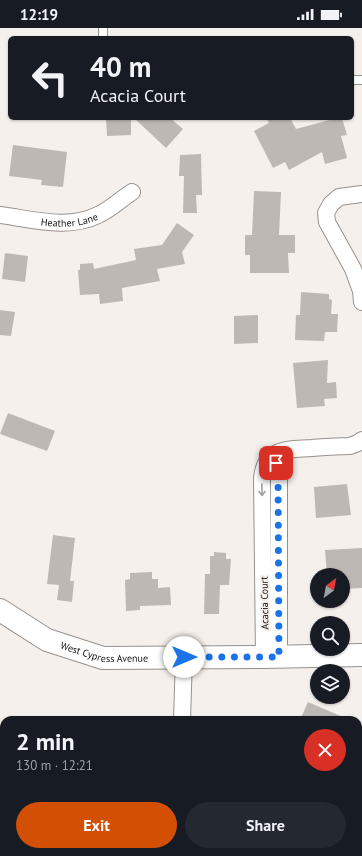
<!DOCTYPE html>
<html lang="en">
<head>
<meta charset="utf-8">
<style>
  body { margin:0; font-family:"PT Sans",sans-serif; background:#242831; color:#f1f3f6; height:100vh; display:flex; flex-direction:column; font-size:15px; white-space:nowrap }
  * { box-sizing:border-box; margin:0 }
  p { font-size:13px; color:#9ea1a6 }
  .icon { flex:none; width:22px; height:22px; fill:none; stroke:currentColor; stroke-width:2; stroke-linecap:round; stroke-linejoin:round }
  .map { position:relative; flex:1; overflow:hidden }
  .sheet { position:absolute; left:0px; top:688px; width:362px; height:140px; display:flex; flex-direction:column; background:#171b24; border-radius:12px 12px 0 0; box-shadow:0 1px 3px #0004 }
  .sheet>* { flex:none }
  .top-card { position:absolute; left:8px; top:8px; width:346px; height:84px; border-radius:6px; box-shadow:0 1px 3px #0004; background:#171b24; color:#f1f3f6; overflow:hidden }
  .needle { width:26px; rotate:32deg }
  .fabs { position:absolute; left:310px; top:540px; display:grid; gap:8px }
  .fabs a { display:grid; place-items:center; width:40px; height:40px; border-radius:50%; background:#171b24; box-shadow:0 1px 3px #0004; font-size:20px }
  .pin { position:absolute; display:grid; place-items:center; width:34px; height:34px; color:#fff; margin:-17px; border-radius:8px; box-shadow:0 2px 6px #0006 }
  .me { position:absolute; width:44px; margin:-22px; rotate:90deg; stroke-linejoin:round; filter:drop-shadow(0 0 3px #0008) }
  .turn { display:flex; align-items:center; gap:14px; height:84px; padding:0 16px; font-size:18px }
  .turn .icon { width:52px; height:52px; stroke-width:2.5 }
  .turn b { display:block; font-size:28px; line-height:34px }
  .round { display:grid; place-items:center; flex:none; width:42px; height:42px; border-radius:21px; background:#242831 }
  .summary { display:flex; align-items:center; justify-content:space-between; height:68px; padding:0 16px }
  h1 { font-size:24px; font-weight:800; line-height:30px }
  .button { display:flex; gap:8px; margin-top:auto; padding:8px 16px }
  .button a { flex:1; height:46px; border-radius:24px; background:#d34f04; color:#fff; font-size:16px; font-weight:800; line-height:46px; text-align:center }
  .button a+a { background:#242831; color:#f1f3f6 }
  .status { display:flex; justify-content:space-between; align-items:center; height:28px; padding:0 20px; background:#171b24; direction:ltr }
  .status svg { height:11px; fill:currentColor }
  .map>svg:first-child { display:block }
</style>
</head>
<body>
<div class="status"><b>12:19</b><svg viewBox="0 0 49 12"><path d="M0 12V9h3v3zM5 12V6h3v6zM10 12V3h3v9zM15 12V0h3v12zM26 1h20v11H26zM47 4h2v5h-2z"/></svg></div>
<div class="map">
<svg width="362" height="828" viewBox="0 0 362 828">
  <rect width="100%" height="100%" fill="#f6f0ec"/>
  <g fill="#beb8b5">
    <polygon points="106,90 131,90 131,107 107,108"/>
    <polygon points="134,90 170,90 183,101 166,120"/>
    <polygon points="266,90 290,90 296,101 337,90 342,90 347,107 341,108 347,130 325,136 322,124 289,142 285,134 273,140 254,103 269,95"/>
    <polygon points="13,117 67,124 63,159 41,157 42,152 9,148"/>
    <polygon points="201,126 202,167 196,167 197,185 183,185 184,148 179,148 180,127"/>
    <polygon points="254,163 281,164 279,207 295,207 295,225 288,225 289,245 250,245 250,227 245,227 245,207 252,207"/>
    <polygon points="177,195 194,207 182,224 185,236 157,241 160,253 122,260 123,273 100,276 99,266 80,267 78,242 80,242 80,236 93,235 94,241 136,232 134,221 162,217"/>
    <polygon points="5,225 28,228 25,254 2,251"/>
    <polygon points="301,264 329,266 329,271 332,272 331,286 338,286 337,304 325,304 324,313 295,312 296,287 300,287"/>
    <polygon points="0,282 15,284 11,308 0,307"/>
    <polygon points="258,287 258,315 234,316 234,288"/>
    <polygon points="328,332 327,355 336,354 337,370 324,371 325,378 297,380 293,335"/>
    <polygon points="8,385 55,403 47,423 0,406"/>
    <polygon points="347,456 351,487 316,490 314,459"/>
    <polygon points="53,507 75,510 70,553 74,553 72,574 57,572 59,557 47,556"/>
    <polygon points="362,520 362,560 343,561 343,547 327,547 325,522"/>
    <polygon points="214,524 226,525 226,531 231,531 229,557 220,557 219,586 204,586 205,546 210,546 210,528 214,528"/>
    <polygon points="152,544 152,551 158,551 158,560 170,559 171,577 140,578 140,582 126,583 125,552 130,551 130,545"/>
    <polygon points="308,674 350,692 300,692"/>
  </g>
  <g fill="none" stroke-linecap="round" stroke-linejoin="round">
    <g stroke="#97918e" stroke-width="10">
      <g id="service">
        <polyline points="103,0 103,10"/>
        <polyline points="352,52 362,52"/>
      </g>
    </g>
    <g stroke="#97918e" stroke-width="18">
      <g id="minor">
        <polyline points="362,166 339,169 331,176 326,185 327,194 353,241 361,263 362,274"/>
        <path id="s1" d="M 0,187 C 32,191 68,202 98,187 C 110,182 121,171 132,164"/>
        <polyline points="274,427 279,444 279,629"/>
        <path d="M 264,629 L 262,450 C 265,420 288,421 312,420 C 325,419 337,418 350,418 L 358,415 L 362,412"/>
        <polyline points="182,692 184,629"/>
        <polyline points="178,828 178,824"/>
      </g>
    </g>
    <g stroke="#97918e" stroke-width="24">
      <g id="secondary">
        <path id="s2" d="M 0,582 L 47,612 L 103,630 L 264,629 L 362,627"/>
      </g>
    </g>
    <use href="#service" stroke="#fff" stroke-width="8"/>
    <use href="#minor" stroke="#fff" stroke-width="16"/>
    <use href="#secondary" stroke="#fff" stroke-width="22"/>
  </g>
  <defs><path id="oneway-shaft" d="M-6 0H5M1.5-3L5.5 0L1.5 3" fill="none" stroke-width="1.6" stroke-linecap="round" stroke-linejoin="round"/></defs>
  <use stroke="#a1a0a0" href="#oneway-shaft" transform="translate(262 462) rotate(89)"/>
  <g fill="none" stroke-linecap="round" stroke-linejoin="round">
    <polyline stroke="#1a73e8" stroke-width="7" stroke-dasharray="0 12.6" points="184,629 279,629 278,444 276,435"/>
  </g>
  <g text-anchor="middle" stroke-width="4" stroke-linejoin="round" paint-order="stroke">
    <g font-size="10" fill="#141211" stroke="#f6f0ec">
      <text dy="4" stroke="none"><textPath href="#s1" startOffset="70">Heather Lane</textPath></text>
      <text transform="translate(264 575) rotate(-91)" y="4">Acacia Court</text>
      <text dy="4" stroke="none"><textPath href="#s2" startOffset="115">West Cypress Avenue</textPath></text>
    </g>
  </g>
</svg>
<div class="fabs">
<a><svg class="needle" viewBox="-14 -14 28 28"><path d="M0-13l5 13h-10z" fill="#e53935"/><path d="M0 13l5-13h-10z" fill="#9ea1a6"/></svg></a>
<a><svg class="icon" aria-label="search" viewBox="0 0 24 24"><circle cx="10" cy="10" r="6"/><path d="M15 15l6 6"/></svg></a>
<a><svg class="icon" aria-label="layers" viewBox="0 0 24 24"><path d="M12 4l9 5-9 5-9-5zM3 14l9 5 9-5"/></svg></a>
</div>
<div class="pin" style="left:276px;top:435px;background:#d93025"><svg class="icon" aria-label="arrive" viewBox="0 0 24 24"><path d="M6 21V4h12l-3 4 3 4H6"/></svg></div>
<svg class="me" style="left:184px;top:629px" viewBox="-20 -20 40 40"><circle r="19" fill="#fff"/><path d="M0-13L10 11 0 6-10 11z" fill="#1a73e8"/></svg>
<div class="top-card">
<div class="turn"><svg class="icon" aria-label="left" viewBox="0 0 24 24"><path d="M17 20v-9H6M10 6l-5 5 5 5"/></svg><div><b>40 m</b>Acacia Court</div></div>
</div>
<section class="sheet">
<div class="summary"><div><h1>2 min</h1><p>130 m · 12:21</p></div><a class="round" style="background:#d93025;color:#fff"><svg class="icon" aria-label="close" viewBox="0 0 24 24"><path d="M6 6l12 12M18 6L6 18"/></svg></a></div>
<div class="button"><a>Exit</a><a>Share</a></div>
</section>
</div>
</body>
</html>
